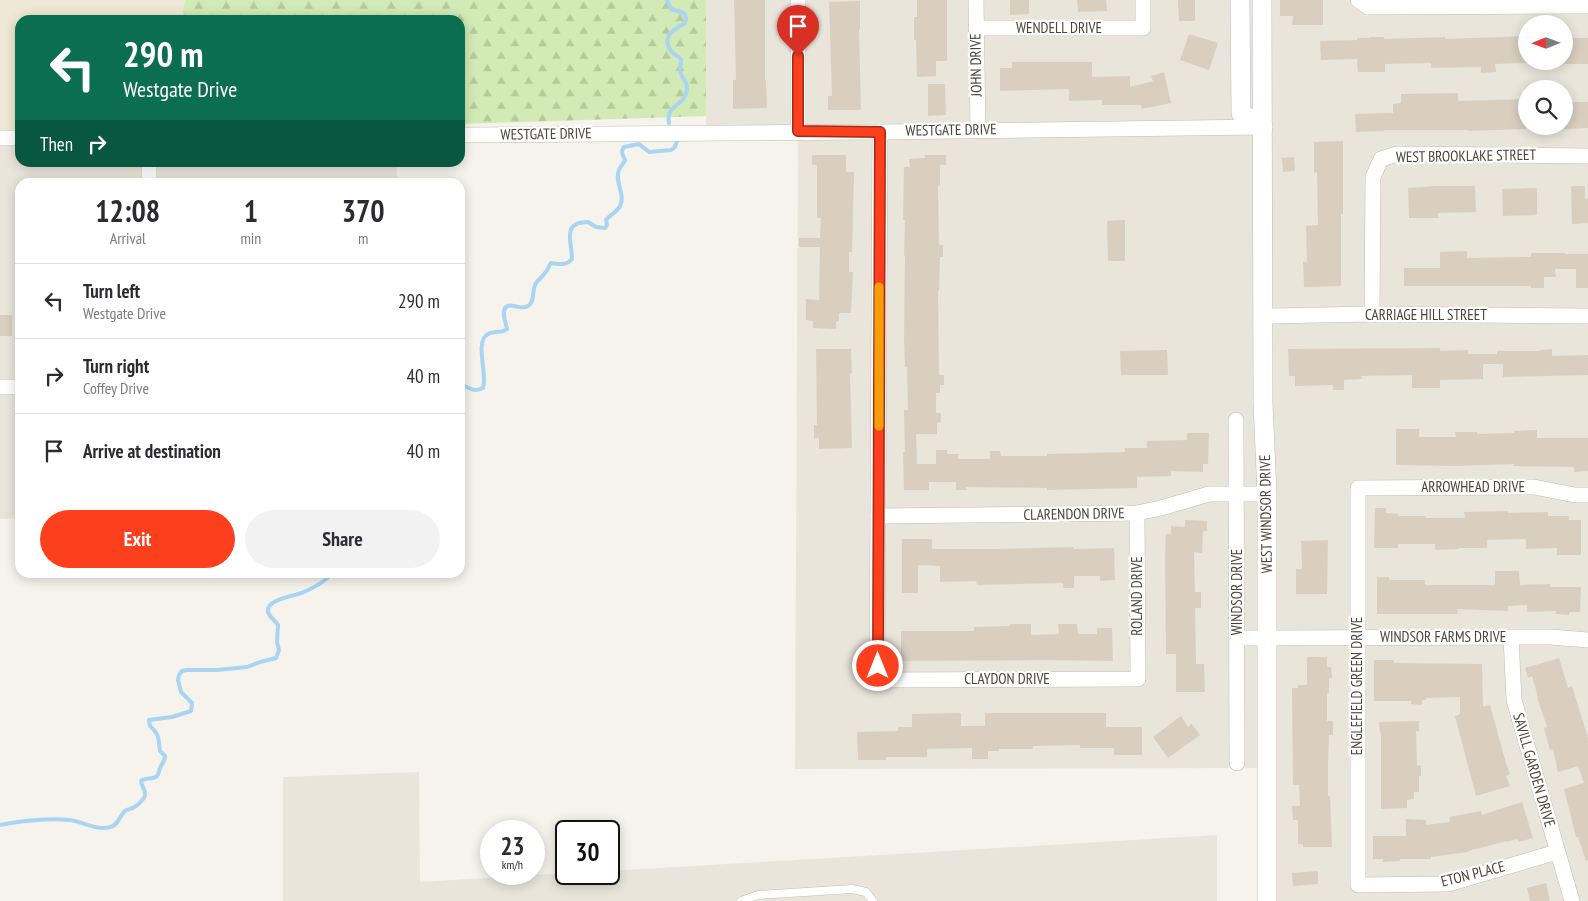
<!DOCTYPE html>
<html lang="en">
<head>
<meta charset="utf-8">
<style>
  body { margin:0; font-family:"PT Sans Narrow",sans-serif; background:#f2f2f3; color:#2b2b33; height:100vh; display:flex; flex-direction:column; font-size:19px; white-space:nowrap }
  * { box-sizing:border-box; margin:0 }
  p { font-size:16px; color:#7c7c81 }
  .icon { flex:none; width:28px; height:28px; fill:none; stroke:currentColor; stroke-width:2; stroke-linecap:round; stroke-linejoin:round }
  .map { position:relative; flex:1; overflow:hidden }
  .side { position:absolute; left:15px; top:178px; width:450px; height:400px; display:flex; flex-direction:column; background:#fff; border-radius:15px; box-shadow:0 2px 12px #0003 }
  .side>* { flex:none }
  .top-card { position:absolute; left:15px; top:15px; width:450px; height:152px; border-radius:15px; box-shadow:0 2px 12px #0003; background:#0b6e4f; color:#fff; overflow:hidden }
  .needle { width:32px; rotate:269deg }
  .fabs { position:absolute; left:1518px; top:15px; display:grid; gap:10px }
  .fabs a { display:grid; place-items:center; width:55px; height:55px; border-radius:50%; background:#fff; box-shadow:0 2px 12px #0003; font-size:25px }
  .speed { position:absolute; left:480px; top:820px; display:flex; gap:10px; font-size:25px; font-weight:700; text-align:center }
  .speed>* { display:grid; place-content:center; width:65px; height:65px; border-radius:50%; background:#fff; box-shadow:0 2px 12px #0003; line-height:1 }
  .speed small { font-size:12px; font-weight:400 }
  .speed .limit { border:2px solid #111; border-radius:8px; background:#fff; color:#111 }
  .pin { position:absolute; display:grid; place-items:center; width:42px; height:42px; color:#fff; margin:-51px -21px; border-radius:50% 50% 50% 0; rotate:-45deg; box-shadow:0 0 5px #0007 }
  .pin .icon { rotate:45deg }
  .me { position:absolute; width:55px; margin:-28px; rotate:0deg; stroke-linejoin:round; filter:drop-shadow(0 0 4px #0008) }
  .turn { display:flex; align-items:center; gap:18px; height:105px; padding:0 25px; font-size:22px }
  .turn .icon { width:65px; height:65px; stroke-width:2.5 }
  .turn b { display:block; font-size:35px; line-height:42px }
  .then { display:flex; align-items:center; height:48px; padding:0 25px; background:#0003; gap:10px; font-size:19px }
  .eta { display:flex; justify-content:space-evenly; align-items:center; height:85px; text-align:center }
  .eta b { font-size:30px; font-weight:700; line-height:35px }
  .primary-button { display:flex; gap:10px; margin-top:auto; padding:10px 25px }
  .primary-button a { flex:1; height:58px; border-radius:30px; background:#fc3f1d; color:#fff; font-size:20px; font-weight:700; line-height:58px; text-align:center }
  .primary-button a+a { background:#f2f2f3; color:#2b2b33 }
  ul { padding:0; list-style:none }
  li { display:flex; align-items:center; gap:15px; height:75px; padding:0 25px; border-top:1px solid #e1e1e2 }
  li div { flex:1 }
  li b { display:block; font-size:19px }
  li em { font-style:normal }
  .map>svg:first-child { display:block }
</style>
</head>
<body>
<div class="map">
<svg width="1588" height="901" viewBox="0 0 1588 901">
  <defs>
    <pattern id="forest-firs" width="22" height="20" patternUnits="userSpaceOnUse" patternTransform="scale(1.25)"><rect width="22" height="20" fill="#d2eab5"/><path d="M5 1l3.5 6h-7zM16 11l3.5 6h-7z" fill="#b6ca9c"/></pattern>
  </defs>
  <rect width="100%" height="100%" fill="#f6f3ec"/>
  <g fill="#eae5da" fill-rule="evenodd">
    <path d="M 706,0 L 1588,0 L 1588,901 L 1266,901 L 1266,768 L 795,769 L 798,139 L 706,139 ZM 1526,24 L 1564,24 L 1564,61 L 1526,61 ZM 1526,89 L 1564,89 L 1564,126 L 1526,126 Z"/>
    <polygon points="0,144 20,144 20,162 397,163 397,182 20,182 20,518 0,519"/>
    <polygon points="419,772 420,882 566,873 609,874 609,871 1217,835 1217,901 283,901 283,777"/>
  </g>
  <polygon fill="#efe8d6" points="0,0 185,0 181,20 20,20 20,133 0,133"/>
  <polygon fill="url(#forest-firs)" points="185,0 706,0 706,116 460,124 460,20 181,20"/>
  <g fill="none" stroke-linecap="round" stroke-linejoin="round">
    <g stroke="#a9d4f2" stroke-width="4">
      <path d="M 667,0 L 671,9 L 684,13 L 686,18 L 685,23 C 673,30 661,36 671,51 C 674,55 678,56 681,59 C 681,63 680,68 680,72 C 682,78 688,82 687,90 C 685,106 665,105 669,123"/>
      <path d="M 460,384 C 468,387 474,393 483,388 C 488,375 474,341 488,334 C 494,330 501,334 507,329 C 506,323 501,312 506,307 C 511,302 520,311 528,306 C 535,302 532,292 535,285 C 537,280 542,278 545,273 C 548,270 548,267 551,263 C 560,264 566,266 572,259 C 572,242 561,222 588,222 L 596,227 L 605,228 L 607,225 L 606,220 C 611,214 617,212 620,206 C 626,194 614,182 619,170 C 620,166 624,164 625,160 C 623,155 620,152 624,147 L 639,144 L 649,152 L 671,150 L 675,147 L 677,141 L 676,138"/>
      <polyline points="460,416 462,420 463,426 460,430"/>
      <path d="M 0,825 C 19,821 49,818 69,820 C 82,821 96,831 110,827 C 119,825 119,816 125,811 C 128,809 133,809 136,806 C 138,805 145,798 145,795 C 146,790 141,786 141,781 C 146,777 153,780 157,776 C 159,774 159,770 160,768 C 162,763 165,762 165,756 L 160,751 C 158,738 160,735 150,726 L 149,720 L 172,717 L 191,711 L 192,703 L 181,692 L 178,680 L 179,675 L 182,671 L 187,670 L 217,670 L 247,667 L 260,662 L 276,658 L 279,650 L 277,642 L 278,625 C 275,620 270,618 268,612 C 265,599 296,596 304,592 C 315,587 325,582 333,572"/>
    </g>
  </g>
  <g fill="#d8cfc1">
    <polygon points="734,0 765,0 765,80 766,80 767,108 733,109 733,80 736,80"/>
    <polygon points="917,0 947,0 947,61 936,61 936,76 917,77 916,40 914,40 914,17 917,17"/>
    <polygon points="1010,0 1029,0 1029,14 1010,15"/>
    <polygon points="1077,0 1106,0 1107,11 1078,12"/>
    <polygon points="1178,0 1195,0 1195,21 1179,21"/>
    <polygon points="1280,0 1323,0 1323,25 1292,25 1293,16 1280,16"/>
    <polygon points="860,1 860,29 859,29 861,110 828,110 828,96 832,96 829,2"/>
    <polygon points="1189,34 1218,43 1209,70 1180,60"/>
    <polygon points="1526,36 1526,63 1495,64 1496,72 1481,73 1481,67 1431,68 1431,63 1385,64 1385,72 1358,72 1357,59 1321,60 1320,41 1357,40 1357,38 1369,38 1369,37 1384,37 1384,39 1445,37 1445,39"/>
    <rect x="1564" y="38" width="24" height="26"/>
    <polygon points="1012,62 1092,62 1092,77 1130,76 1130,87 1153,81 1151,76 1164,72 1171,103 1142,109 1141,105 1102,105 1102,100 1069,101 1069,89 1000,91 1000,68 1012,68"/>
    <polygon points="928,84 945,84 946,115 928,116"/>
    <polygon points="1458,93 1458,101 1526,99 1526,129 1468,131 1468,130 1384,130 1384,131 1356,132 1355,114 1393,113 1393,104 1401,103 1401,94"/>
    <polygon points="1564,102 1588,102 1588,128 1564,129"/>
    <polygon points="1343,141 1343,214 1341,214 1341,286 1304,287 1303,262 1307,262 1306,226 1318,225 1317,172 1314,173 1314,142"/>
    <polygon points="812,155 846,155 846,172 854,172 852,252 849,252 849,272 853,272 851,313 839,313 839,321 836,322 836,329 813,328 813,321 806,320 806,299 819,300 820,247 799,247 799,238 820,238 821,218 817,218 817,165 812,165"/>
    <polygon points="925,155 946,155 946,165 940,165 940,186 938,186 939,245 943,245 943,257 940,257 939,291 938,291 939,375 944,375 944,385 940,385 940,393 936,393 936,413 941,413 941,422 937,423 937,434 916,434 917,464 936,464 936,450 947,450 947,454 958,454 958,459 990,459 990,451 1000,451 1001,456 1047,456 1047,454 1125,452 1125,448 1147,448 1147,441 1187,440 1187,433 1209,433 1208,464 1203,464 1203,472 1171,471 1171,476 1137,477 1137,488 1047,490 1047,488 966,487 966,490 956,490 956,482 929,482 929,490 904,490 903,452 905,452 904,410 908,410 907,367 905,367 904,341 905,256 904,256 905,220 903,220 904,167 910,167 909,159 925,158"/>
    <polygon points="1294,157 1295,171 1283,172 1282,158"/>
    <polygon points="1437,186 1475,186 1476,212 1438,213 1438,218 1409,218 1408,188"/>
    <polygon points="1571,186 1585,186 1585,199 1588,198 1588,223 1572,224"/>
    <polygon points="1537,188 1537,215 1503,216 1502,189"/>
    <polygon points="1125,220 1125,261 1108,261 1107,221"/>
    <polygon points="1467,251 1467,258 1531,257 1531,253 1565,253 1565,254 1588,254 1588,288 1576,288 1576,269 1555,269 1556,277 1544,277 1544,288 1531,288 1531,286 1404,286 1404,268 1440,268 1440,252"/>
    <rect x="0" y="315" width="12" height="21"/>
    <polygon points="1440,348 1440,351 1468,350 1468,354 1497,354 1497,351 1540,351 1540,350 1552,349 1552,356 1588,355 1588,375 1503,377 1503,364 1483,364 1483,379 1440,380 1440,388 1412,388 1412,375 1361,376 1362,379 1344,380 1344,390 1333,390 1333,385 1295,386 1295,376 1289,376 1288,349"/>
    <polygon points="816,349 851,349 852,373 850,373 852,448 819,449 819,438 814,438 814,425 817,425"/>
    <polygon points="1167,350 1168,375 1121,375 1120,351"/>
    <polygon points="1396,429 1419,429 1419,437 1456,437 1455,432 1477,432 1477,434 1514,433 1514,431 1537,430 1537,438 1588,438 1588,471 1574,472 1574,467 1514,466 1514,464 1456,466 1396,465"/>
    <polygon points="1375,508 1386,508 1386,513 1398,514 1398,516 1426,516 1426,518 1465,518 1464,512 1508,511 1508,513 1548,512 1548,516 1569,516 1569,520 1581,520 1581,555 1557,555 1557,548 1526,549 1526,539 1487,540 1487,548 1458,548 1458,549 1435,550 1435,544 1398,544 1398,548 1374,548"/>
    <polygon points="1185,520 1207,521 1207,531 1203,531 1202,553 1194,552 1195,592 1201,592 1201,608 1195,608 1196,664 1204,664 1205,692 1176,692 1176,654 1166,654 1165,557 1166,534 1171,534 1171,526 1185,527"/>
    <polygon points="902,539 932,539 932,549 1001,549 1074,547 1074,549 1114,548 1115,580 1100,581 1100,576 1074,576 1074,588 1063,588 1063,583 977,585 976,581 940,582 940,566 918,565 918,593 902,593"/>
    <polygon points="1328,540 1327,594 1296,594 1296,569 1302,569 1301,541"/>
    <polygon points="1495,571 1519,571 1520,585 1550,584 1550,587 1581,587 1580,612 1569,612 1569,615 1556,614 1556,611 1527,612 1527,605 1508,606 1508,611 1457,609 1458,614 1377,614 1377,577 1389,577 1389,580 1425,580 1425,585 1495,585"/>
    <polygon points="1010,624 1031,624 1031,635 1059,634 1058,624 1077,624 1078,634 1097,634 1097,628 1112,628 1113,661 1047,660 901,661 901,631 974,631 974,627 1010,626"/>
    <polygon points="1307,657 1327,657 1327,667 1331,667 1332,678 1329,678 1329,693 1327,693 1327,721 1333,721 1333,735 1329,735 1328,764 1328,796 1330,796 1332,847 1303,847 1303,844 1298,844 1298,820 1293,820 1292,806 1300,806 1299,785 1293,785 1292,688 1298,688 1298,685 1307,685"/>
    <polygon points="1559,658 1568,688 1572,686 1588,738 1588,860 1586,861 1578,837 1576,837 1564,789 1584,783 1578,766 1558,772 1553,749 1550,750 1544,728 1547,727 1537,697 1538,697 1532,676 1528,678 1525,668"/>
    <polygon points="1374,660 1394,660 1394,663 1482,664 1483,707 1490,705 1506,763 1510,774 1506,776 1510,786 1476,796 1455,716 1460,714 1460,697 1426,698 1426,700 1422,700 1422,705 1411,704 1411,701 1374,701"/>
    <polygon points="961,713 961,726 985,726 985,713 1106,713 1106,727 1142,727 1142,755 1114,755 1114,748 1080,748 1080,745 1033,746 1033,749 999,749 999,751 988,751 988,759 972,759 972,748 927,749 927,757 886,757 886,760 858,760 857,732 898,731 898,727 912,727 912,714"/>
    <polygon points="1181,716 1188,727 1192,724 1200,735 1168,758 1153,737"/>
    <polygon points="1419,721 1419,731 1416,731 1417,766 1421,765 1421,776 1419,776 1419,792 1414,792 1414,799 1407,800 1407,808 1381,809 1381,733 1380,733 1379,722"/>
    <polygon points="1522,802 1533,838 1519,842 1517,839 1507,842 1507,841 1468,851 1468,852 1431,857 1431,859 1400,859 1400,861 1383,862 1383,859 1373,859 1373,836 1406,836 1406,819 1426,820 1426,825 1450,822 1449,817 1481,811 1482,815"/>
    <polygon points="1318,871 1318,884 1293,886 1292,873"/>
    <polygon points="1546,883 1550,901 1530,901 1527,888"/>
  </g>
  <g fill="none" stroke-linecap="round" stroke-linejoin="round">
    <g stroke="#c2bbae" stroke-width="9">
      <polyline id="service" points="741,901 758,895 852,889 866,892 873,901"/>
    </g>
    <g stroke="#c2bbae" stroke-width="16">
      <g id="minor">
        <polyline points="976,0 978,130"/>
        <polyline points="1358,0 1368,7 1588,6"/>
        <polyline points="976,28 1143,28 1143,0"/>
        <polyline points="798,131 798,0"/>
        <polyline points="880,132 877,680 1138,679 1137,513"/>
        <polyline points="460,135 880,132 1263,127"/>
        <polyline points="0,138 20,138"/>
        <polyline points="149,162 149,182"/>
        <polyline points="1372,314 1373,177 1381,159 1397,154 1588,156"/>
        <polyline points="1264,316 1372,314 1588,316"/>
        <polyline points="0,387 20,387"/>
        <polyline points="1236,420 1237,763"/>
        <polyline points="878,516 1137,513 1161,508 1209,494 1267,494"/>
        <polyline points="1511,637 1514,700 1572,901"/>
        <polyline points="1237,638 1551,637 1588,640"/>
        <polyline points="1557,852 1448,884 1358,885 1358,488 1534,487 1575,495 1588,495"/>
      </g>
    </g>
    <g stroke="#c2bbae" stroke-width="20">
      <g id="tertiary">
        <polyline points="1240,0 1241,113 1263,127"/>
        <polyline points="1262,0 1263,403 1267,494 1267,901"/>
      </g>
    </g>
    <use href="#service" stroke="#fff" stroke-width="8"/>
    <use href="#minor" stroke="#fff" stroke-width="15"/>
    <use href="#tertiary" stroke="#fff" stroke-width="19"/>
  </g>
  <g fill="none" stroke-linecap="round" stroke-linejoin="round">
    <g stroke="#a42913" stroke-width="12">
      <polyline id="route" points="798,56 798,131 880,132 878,666"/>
    </g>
    <use href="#route" stroke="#fc3f1d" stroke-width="9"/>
    <polyline stroke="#f59e0b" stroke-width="9" points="879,426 879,287"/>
  </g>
  <g text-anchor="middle" stroke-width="4.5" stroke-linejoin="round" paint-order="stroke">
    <g font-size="15" fill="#4b4439" stroke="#fff">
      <text x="1059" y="33">WENDELL DRIVE</text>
      <text transform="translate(976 65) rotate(-91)" y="5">JOHN DRIVE</text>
      <text transform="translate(951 130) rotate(-1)" y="5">WESTGATE DRIVE</text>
      <text transform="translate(546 134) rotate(-1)" y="5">WESTGATE DRIVE</text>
      <text transform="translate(1466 156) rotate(-1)" y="5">WEST BROOKLAKE STREET</text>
      <text x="1426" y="320">CARRIAGE HILL STREET</text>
      <text x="1473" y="492">ARROWHEAD DRIVE</text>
      <text transform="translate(1074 514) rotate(-1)" y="5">CLARENDON DRIVE</text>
      <text transform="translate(1266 514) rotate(-91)" y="5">WEST WINDSOR DRIVE</text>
      <text transform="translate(1237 592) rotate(-90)" y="5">WINDSOR DRIVE</text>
      <text transform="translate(1137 596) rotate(-90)" y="5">ROLAND DRIVE</text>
      <text x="1443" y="642">WINDSOR FARMS DRIVE</text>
      <text x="1007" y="684">CLAYDON DRIVE</text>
      <text transform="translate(1357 686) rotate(-90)" y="5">ENGLEFIELD GREEN DRIVE</text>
      <text transform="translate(1534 770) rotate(74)" y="5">SAVILL GARDEN DRIVE</text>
      <text transform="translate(1473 874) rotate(-14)" y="5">ETON PLACE</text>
    </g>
  </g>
</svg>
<div class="fabs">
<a><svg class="needle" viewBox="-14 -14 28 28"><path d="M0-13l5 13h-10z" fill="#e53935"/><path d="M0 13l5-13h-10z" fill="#7c7c81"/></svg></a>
<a><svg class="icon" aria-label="search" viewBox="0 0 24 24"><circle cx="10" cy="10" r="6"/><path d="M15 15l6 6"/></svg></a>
</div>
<div class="speed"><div>23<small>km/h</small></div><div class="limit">30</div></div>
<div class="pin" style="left:798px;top:56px;background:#d93025"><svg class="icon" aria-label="arrive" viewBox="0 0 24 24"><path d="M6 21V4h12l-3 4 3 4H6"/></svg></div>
<svg class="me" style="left:878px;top:666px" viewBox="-20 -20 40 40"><circle r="17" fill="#fc3f1d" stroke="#fff" stroke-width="3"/><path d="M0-11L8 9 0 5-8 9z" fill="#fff"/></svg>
<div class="top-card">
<div class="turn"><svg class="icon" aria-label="left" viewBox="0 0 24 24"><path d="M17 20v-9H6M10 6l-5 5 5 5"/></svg><div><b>290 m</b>Westgate Drive</div></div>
<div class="then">Then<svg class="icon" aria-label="right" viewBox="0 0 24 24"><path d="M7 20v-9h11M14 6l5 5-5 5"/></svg></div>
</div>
<section class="side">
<div class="eta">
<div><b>12:08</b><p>Arrival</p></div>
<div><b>1</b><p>min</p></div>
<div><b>370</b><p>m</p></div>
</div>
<ul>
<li><svg class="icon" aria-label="left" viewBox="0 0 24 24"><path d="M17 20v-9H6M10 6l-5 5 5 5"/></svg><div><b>Turn left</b><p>Westgate Drive</p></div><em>290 m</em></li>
<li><svg class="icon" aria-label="right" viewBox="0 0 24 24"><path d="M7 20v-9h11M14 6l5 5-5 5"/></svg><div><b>Turn right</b><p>Coffey Drive</p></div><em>40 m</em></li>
<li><svg class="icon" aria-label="arrive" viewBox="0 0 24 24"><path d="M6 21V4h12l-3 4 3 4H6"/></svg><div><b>Arrive at destination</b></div><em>40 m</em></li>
</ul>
<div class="primary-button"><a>Exit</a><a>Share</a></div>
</section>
</div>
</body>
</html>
